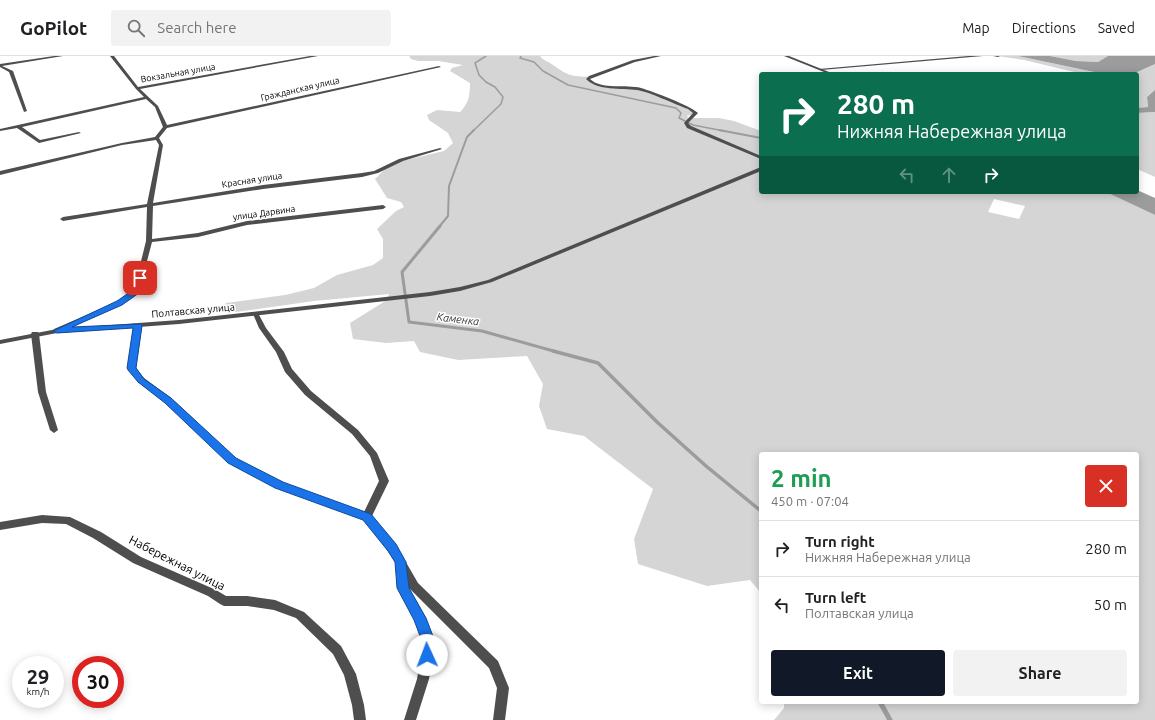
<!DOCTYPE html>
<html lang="en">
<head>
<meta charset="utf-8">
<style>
  body { margin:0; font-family:Ubuntu,sans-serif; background:#f2f2f2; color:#202124; height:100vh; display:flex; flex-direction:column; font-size:15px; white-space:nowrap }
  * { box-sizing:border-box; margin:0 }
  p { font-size:13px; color:#757577 }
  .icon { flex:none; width:22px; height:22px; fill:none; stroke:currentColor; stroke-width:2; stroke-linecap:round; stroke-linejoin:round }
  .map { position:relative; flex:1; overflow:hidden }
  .panel { position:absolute; left:759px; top:396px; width:380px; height:252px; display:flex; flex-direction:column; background:#fff; border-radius:4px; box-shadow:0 2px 10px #0003 }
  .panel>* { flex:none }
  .guide { position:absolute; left:759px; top:16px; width:380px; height:122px; border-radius:4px; box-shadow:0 2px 10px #0003; background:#0b6e4f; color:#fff; overflow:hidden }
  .speed { position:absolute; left:12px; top:600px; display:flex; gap:8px; font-size:20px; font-weight:700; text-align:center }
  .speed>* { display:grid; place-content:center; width:52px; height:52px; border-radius:50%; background:#fff; box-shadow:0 2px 10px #0003; line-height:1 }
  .speed small { font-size:10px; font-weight:400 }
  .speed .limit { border:6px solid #d22; background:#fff; color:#111 }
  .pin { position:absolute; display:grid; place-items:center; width:34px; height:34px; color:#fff; margin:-17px; border-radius:8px; box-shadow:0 2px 6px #0006 }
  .me { position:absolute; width:44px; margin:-22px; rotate:358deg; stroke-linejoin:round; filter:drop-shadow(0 0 3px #0008) }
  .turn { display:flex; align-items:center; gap:14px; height:84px; padding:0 12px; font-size:18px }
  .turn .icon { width:52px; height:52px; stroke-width:2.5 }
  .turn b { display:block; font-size:28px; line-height:34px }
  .lanes { display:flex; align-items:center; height:38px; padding:0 12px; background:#0003; justify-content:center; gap:20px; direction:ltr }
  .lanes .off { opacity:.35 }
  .round { display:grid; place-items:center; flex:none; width:42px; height:42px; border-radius:4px; background:#f2f2f2 }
  .overview { display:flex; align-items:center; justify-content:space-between; height:68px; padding:0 12px }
  h1 { font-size:24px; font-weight:600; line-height:30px; color:#1e9e55 }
  .button { display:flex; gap:8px; margin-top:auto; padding:8px 12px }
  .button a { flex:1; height:46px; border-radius:4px; background:#111827; color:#fff; font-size:16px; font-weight:600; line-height:46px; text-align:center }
  .button a+a { background:#f2f2f2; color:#202124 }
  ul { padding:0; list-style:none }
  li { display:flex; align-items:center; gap:12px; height:56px; padding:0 12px; border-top:1px solid #e0e0e0 }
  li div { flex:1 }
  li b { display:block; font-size:15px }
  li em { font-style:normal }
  header { display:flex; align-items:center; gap:24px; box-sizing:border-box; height:56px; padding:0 20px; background:#fff; border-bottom:1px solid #e0e0e0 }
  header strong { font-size:19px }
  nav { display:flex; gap:22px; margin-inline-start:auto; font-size:14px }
  .search { width:280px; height:36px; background:#f2f2f2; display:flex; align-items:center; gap:10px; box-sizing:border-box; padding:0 14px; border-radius:4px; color:#757577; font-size:15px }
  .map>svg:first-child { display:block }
</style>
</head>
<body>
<header>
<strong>GoPilot</strong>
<div class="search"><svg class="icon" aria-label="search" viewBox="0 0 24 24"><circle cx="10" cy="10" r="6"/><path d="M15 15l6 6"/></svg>Search here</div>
<nav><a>Map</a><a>Directions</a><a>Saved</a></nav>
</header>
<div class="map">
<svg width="1155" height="664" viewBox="0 0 1155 664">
  <rect width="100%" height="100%" fill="#fff"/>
  <g fill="#d5d5d5" fill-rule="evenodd">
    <path d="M 409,0 L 540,0 C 544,5 548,5 553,9 C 569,20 570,20 590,21 L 588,23 L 591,26 L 604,30 L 640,33 L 689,52 L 696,57 L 687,60 L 688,62 L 719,62 L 734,65 L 761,75 L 761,136 L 1106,136 L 1155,159 L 1155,664 L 774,664 L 784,652 L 784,646 L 1137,646 L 1137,398 L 761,398 L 761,537 L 750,524 L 707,530 L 638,508 L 634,483 L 653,433 L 584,380 L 547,373 L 539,350 L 543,328 L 527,300 L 458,304 L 420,296 L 414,285 L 386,287 L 353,283 L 350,267 L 387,244 L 389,238 L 314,245 L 236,256 L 222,254 L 226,247 L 285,239 L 314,232 L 337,219 L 373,209 L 383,202 L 383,183 L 377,173 L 396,155 L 404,151 L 401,146 L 387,142 L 375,123 L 384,114 L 402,105 L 444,95 L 453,87 L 448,77 L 429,64 L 427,59 L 437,54 L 460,56 C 469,47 470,39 470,27 L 450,15 L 452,12 L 463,9 L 438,5 L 418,5 L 411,3 ZM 994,143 L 1025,150 L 1019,163 L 988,156 Z"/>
    <polygon points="997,0 1018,0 1094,16 1092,18 1083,18 1024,4"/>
    <polygon points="1050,0 1108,0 1098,6 1076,5"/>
    <polygon points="1155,8 1155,34 1147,41 1148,51 1137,52 1137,18 1133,18"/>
    <polygon points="1155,56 1155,121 1137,113 1137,57"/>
  </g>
  <g fill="#9c9c9c">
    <polygon points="1018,0 1050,0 1076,5 1098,6 1108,0 1155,0 1155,8 1133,18 1092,18 1094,16"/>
    <polygon points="1155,34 1155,56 1137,57 1137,52 1148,51 1147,41"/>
    <polygon points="1137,134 1155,142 1155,159 1106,136 1137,136"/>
  </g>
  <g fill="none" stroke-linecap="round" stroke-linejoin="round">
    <g stroke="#9c9c9c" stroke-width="1.5">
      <polyline points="521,0 520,2 534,6 543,15 568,29 676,52 681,57 679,62 693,69 724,75"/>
      <polyline points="473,75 501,48 503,41 495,31 486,26 479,19 475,7 486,0"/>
    </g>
    <g stroke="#9c9c9c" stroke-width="2">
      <polyline points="719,74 761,82"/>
      <polyline points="439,171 448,160 449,130 467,81 474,74"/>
    </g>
    <polyline stroke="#9c9c9c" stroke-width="3" points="440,170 402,216 409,266 482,275 557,296"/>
    <polyline stroke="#9c9c9c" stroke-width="3.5" points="553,295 598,307 657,366 706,410 761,455"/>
    <polyline stroke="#9c9c9c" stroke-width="5" points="880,646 890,664"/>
    <g fill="#4e4e4e" fill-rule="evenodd">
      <polygon points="54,0 63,0 2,10 13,15 27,55 24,56 9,16 0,11 0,8"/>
      <polygon points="110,0 114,0 138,31 310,0 318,0 140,33 158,50 167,69 439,10 441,11 167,72 159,82 163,89 153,147 263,129 362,117 374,115 399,103 440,92 442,93 403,105 378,117 362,121 263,133 153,150 152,183 198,177 247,165 383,149 386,151 383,153 247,169 198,181 152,186 139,236 121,248 60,277 54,277 53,275 54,273 117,246 134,234 146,185 147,151 63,165 60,163 63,161 147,148 159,89 156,84 122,89 0,119 0,115 122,87 155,81 163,71 155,51 146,43 22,71 40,84 79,76 81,77 39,87 17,72 0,75 0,73 144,41 136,33"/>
      <path d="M 654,0 L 661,0 L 635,6 L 590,23 C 601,34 627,28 641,32 C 654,36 689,49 698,57 L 688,67 L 691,70 L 761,100 L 761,103 L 687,72 L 684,67 L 693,57 L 688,53 C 674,48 650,36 637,34 C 622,32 597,35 586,23 L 589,20 L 633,4 Z"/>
      <polygon points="968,0 983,0 821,14 819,13"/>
      <polygon points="993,0 1000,0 998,1"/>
      <polygon points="256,256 258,257 266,272 284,296 292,313 311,335 358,374 377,397 389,425 372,460 396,489 418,527 498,605 509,632 505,664 493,664 497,632 489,612 410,533 408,530 426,562 435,587 429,623 416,664 404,664 417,623 423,587 415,563 398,532 396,508 388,495 364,464 276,431 229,406 165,346 138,326 128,312 134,270 135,268 141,268 142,270 136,312 144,322 171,342 235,402 282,427 364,456 379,425 370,400 352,378 305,339 285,316 276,296 259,272 253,258"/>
      <polygon points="32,276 38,276 39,278 46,336 58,374 54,377 50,374 38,336 31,278"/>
      <polygon points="42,459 70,461 101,476 141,501 216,534 226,540 247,540 275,544 304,556 341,590 356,618 364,649 366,664 354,664 352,649 344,619 333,598 296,562 274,554 247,550 224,550 220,548 208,540 133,507 93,482 66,468 42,467 0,474 0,466"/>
    </g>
    <g fill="#4e4e4e" fill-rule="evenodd">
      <polygon points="784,0 789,0 834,18 829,18"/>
      <polygon points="761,111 761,115 492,226 460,235 430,240 179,268 57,277 0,288 0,284 57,273 179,264 430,236 460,231 488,224"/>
    </g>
  </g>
  <polygon fill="#1a73e8" stroke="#114b97" points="137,220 140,220 144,222 139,237 122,249 72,271 141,268 142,270 136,312 144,323 171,342 236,402 283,426 371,458 396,488 406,506 409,532 426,562 436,588 432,604 427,605 422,604 420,599 423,588 414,564 397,532 395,506 388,495 363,464 275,432 228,407 165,347 138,326 128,314 127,312 133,272 57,277 53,275 117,245 133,234"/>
  <g text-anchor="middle" stroke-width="3" stroke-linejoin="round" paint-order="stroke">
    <g font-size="9" fill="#000" stroke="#fff">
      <text transform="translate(178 17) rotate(-10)" y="3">Вокзальная улица</text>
      <text transform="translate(300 33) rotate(-13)" y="3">Гражданская улица</text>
      <text transform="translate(252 124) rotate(-9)" y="3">Красная улица</text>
      <text transform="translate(264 157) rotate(-8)" y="3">улица Дарвина</text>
    </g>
    <g font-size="10" fill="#000" stroke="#fff">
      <text transform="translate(193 254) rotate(-5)" y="4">Полтавская улица</text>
    </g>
    <g font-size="11" font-style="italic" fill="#3d3d3d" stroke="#fff">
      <text transform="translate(458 263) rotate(7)" y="4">Каменка</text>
    </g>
    <g font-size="12" fill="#000" stroke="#fff">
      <text transform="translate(177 507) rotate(27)" y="4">Набережная улица</text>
    </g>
  </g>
</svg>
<div class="speed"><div>29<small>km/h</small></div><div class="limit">30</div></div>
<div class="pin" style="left:140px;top:222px;background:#d93025"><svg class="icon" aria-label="arrive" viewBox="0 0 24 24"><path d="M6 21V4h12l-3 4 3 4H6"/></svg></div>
<svg class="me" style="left:427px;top:599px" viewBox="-20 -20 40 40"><circle r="19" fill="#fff"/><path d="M0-13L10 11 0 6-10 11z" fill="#1a73e8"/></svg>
<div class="guide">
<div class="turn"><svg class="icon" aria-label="right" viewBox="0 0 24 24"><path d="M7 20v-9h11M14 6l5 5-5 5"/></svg><div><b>280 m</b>Нижняя Набережная улица</div></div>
<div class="lanes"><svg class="icon off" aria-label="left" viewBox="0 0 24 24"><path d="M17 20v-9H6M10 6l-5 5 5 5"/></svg><svg class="icon off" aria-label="ahead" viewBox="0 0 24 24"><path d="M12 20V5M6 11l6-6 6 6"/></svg><svg class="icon" aria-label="right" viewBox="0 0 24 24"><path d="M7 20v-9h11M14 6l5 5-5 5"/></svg></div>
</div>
<section class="panel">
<div class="overview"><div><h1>2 min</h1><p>450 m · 07:04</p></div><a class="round" style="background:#d93025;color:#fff"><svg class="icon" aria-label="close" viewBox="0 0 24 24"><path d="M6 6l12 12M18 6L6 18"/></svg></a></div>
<ul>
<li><svg class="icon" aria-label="right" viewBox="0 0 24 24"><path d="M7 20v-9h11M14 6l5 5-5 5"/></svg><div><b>Turn right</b><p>Нижняя Набережная улица</p></div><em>280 m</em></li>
<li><svg class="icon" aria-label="left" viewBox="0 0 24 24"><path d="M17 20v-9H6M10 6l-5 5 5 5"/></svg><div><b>Turn left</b><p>Полтавская улица</p></div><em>50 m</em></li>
</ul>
<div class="button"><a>Exit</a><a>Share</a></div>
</section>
</div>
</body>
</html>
